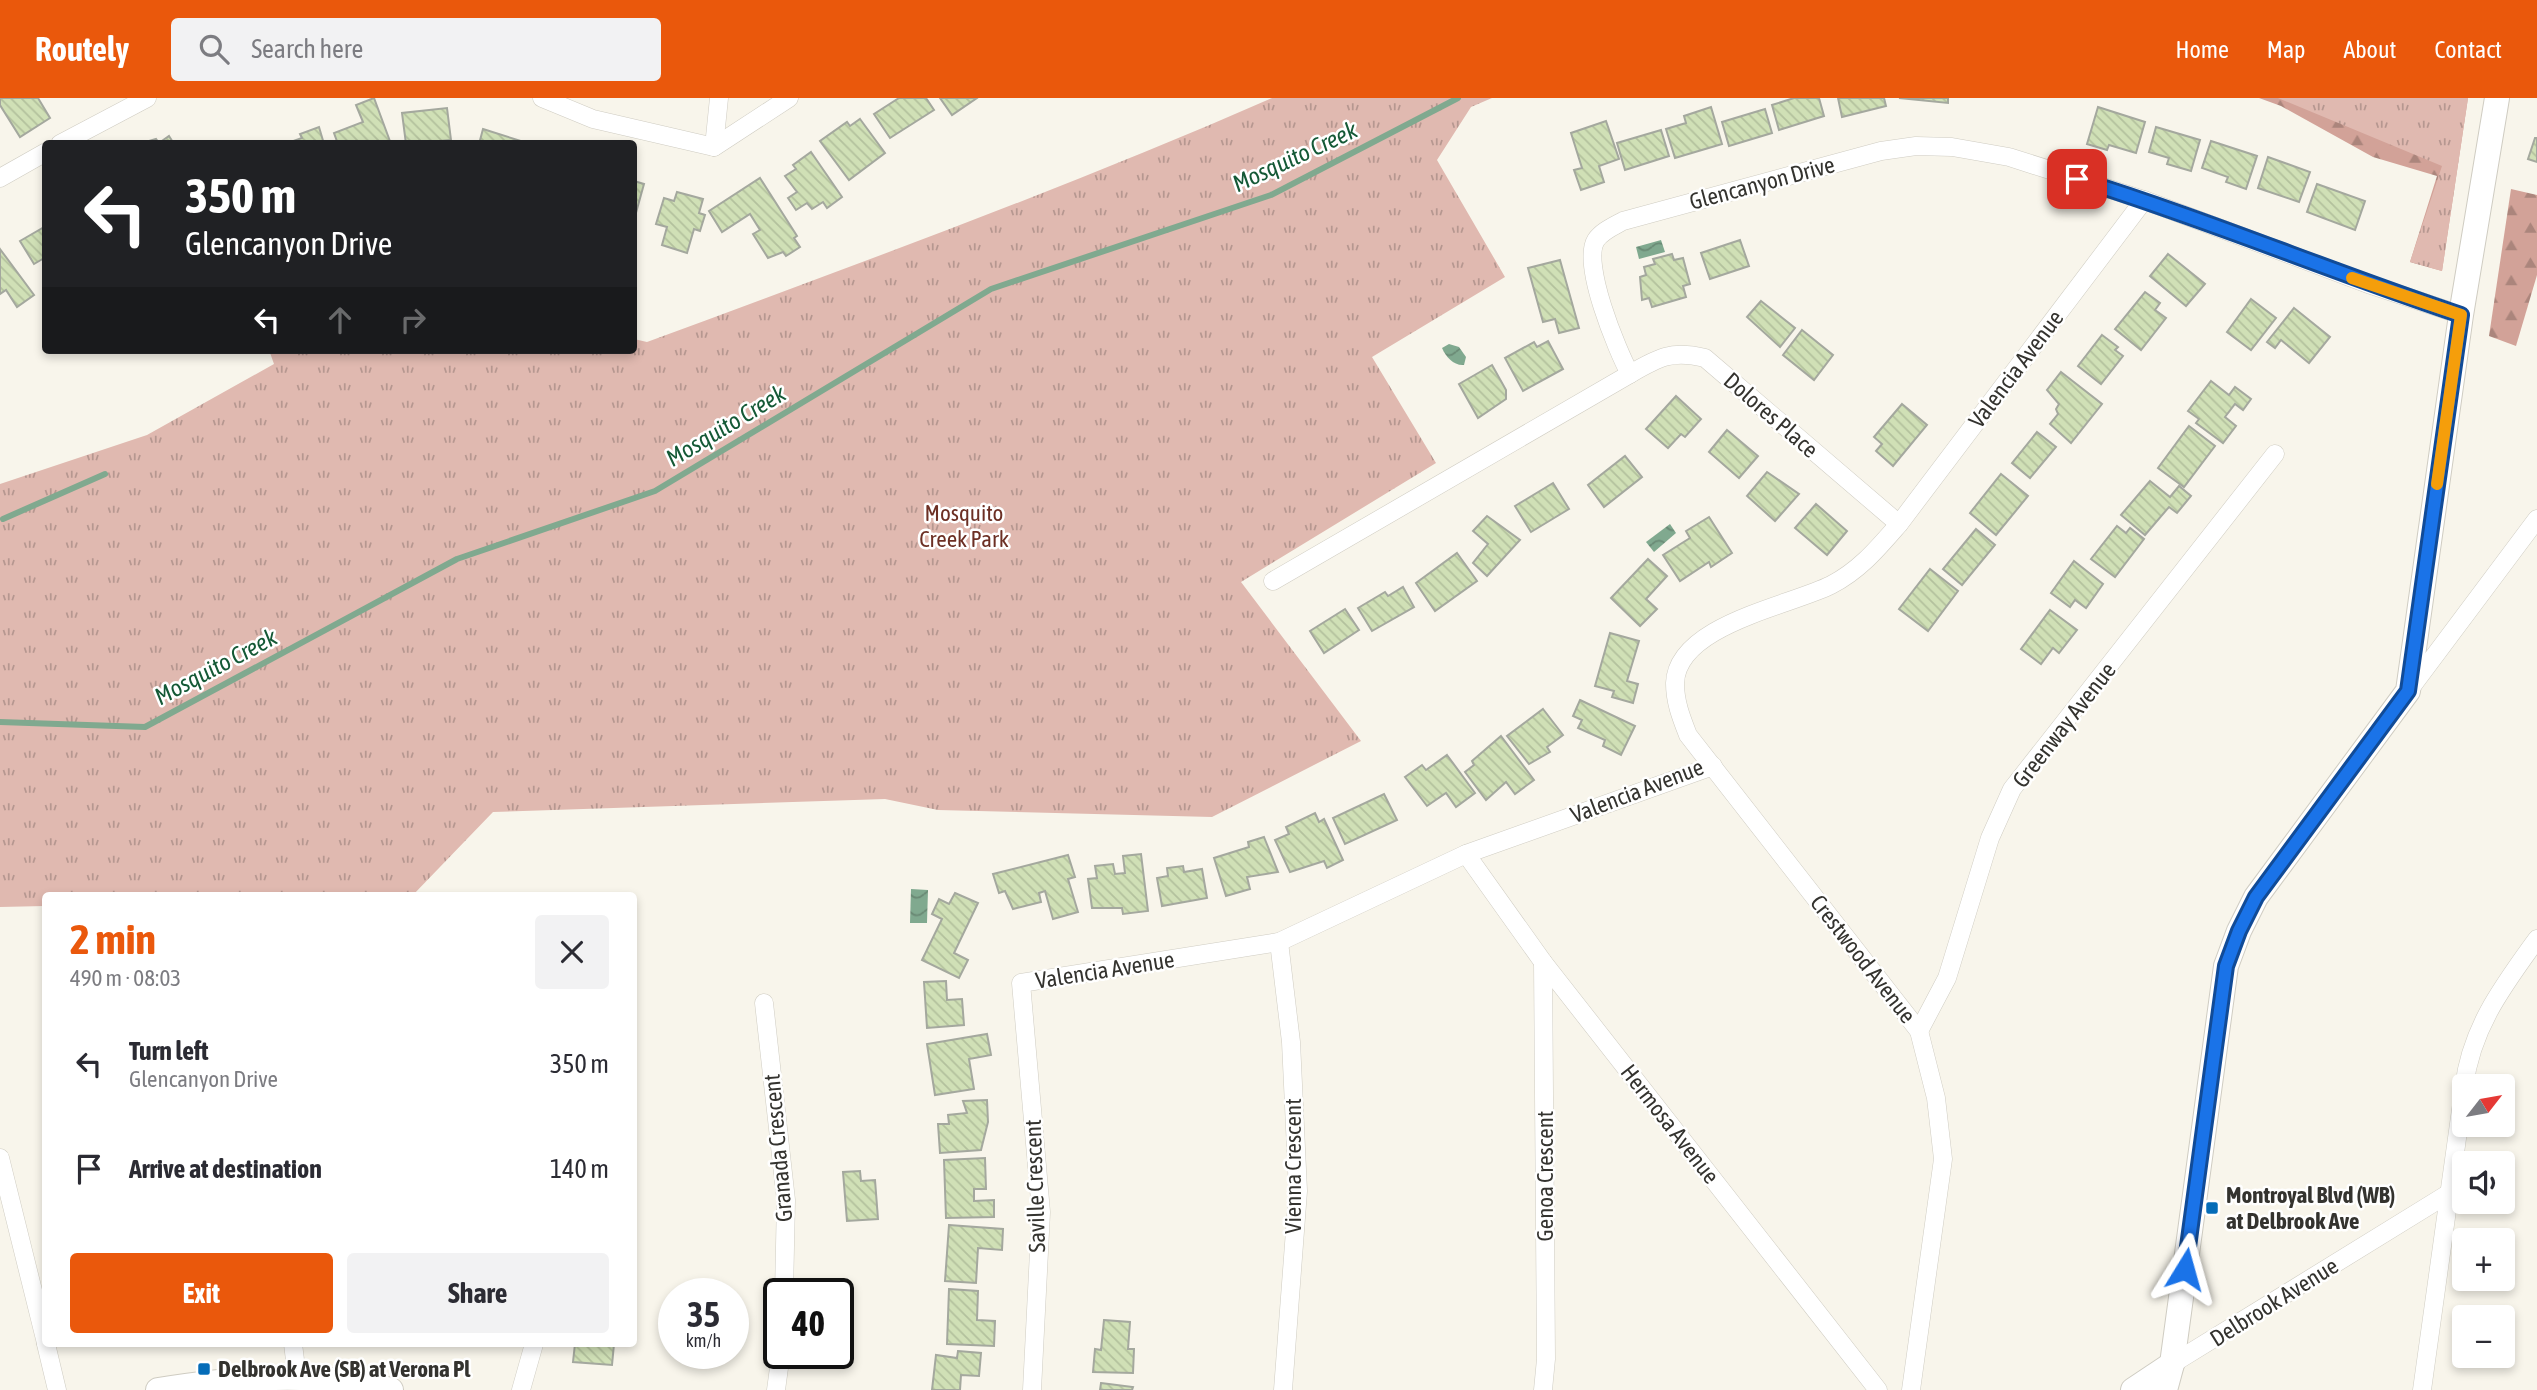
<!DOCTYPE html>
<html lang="en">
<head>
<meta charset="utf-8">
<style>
  body { margin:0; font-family:"Asap Condensed",sans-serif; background:#f2f2f3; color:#2b2b33; height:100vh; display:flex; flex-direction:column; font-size:26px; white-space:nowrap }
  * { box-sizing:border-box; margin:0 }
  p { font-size:23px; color:#7c7c81 }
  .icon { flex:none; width:38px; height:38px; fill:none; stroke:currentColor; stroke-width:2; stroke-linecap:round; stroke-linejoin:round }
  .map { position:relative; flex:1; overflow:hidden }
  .panel { position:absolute; left:42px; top:794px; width:595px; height:455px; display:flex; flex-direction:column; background:#fff; border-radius:7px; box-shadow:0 4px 10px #0003 }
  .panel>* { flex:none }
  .guide { position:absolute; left:42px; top:42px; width:595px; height:214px; border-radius:7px; box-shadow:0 4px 10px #0003; background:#202124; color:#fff; overflow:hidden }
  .needle { width:46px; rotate:59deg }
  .buttons { position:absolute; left:2452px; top:976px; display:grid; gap:14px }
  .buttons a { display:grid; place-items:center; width:63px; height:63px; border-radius:7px; background:#fff; box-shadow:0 4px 10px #0003; font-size:35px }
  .speed { position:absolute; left:658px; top:1180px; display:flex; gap:14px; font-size:35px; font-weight:700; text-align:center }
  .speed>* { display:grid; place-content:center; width:91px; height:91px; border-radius:50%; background:#fff; box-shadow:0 4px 10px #0003; line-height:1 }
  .speed small { font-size:18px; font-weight:400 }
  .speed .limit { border:4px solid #111; border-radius:10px; background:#fff; color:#111 }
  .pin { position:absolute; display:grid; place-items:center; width:60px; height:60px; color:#fff; margin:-30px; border-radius:14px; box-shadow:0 4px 10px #0006 }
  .me { position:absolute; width:77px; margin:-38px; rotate:8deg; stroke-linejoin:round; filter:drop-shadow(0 0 5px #0008) }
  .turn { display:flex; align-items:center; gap:24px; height:147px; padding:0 28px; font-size:32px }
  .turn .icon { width:91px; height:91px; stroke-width:2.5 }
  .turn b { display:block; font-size:49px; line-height:60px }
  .lanes { display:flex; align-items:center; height:66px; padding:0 28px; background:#0003; justify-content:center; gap:35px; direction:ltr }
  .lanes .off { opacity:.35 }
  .round { display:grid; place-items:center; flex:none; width:74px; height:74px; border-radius:7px; background:#f2f2f3 }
  .overview { display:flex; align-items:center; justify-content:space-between; height:119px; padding:0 28px }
  h1 { font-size:42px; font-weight:700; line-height:52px; color:#ea580c }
  .action { display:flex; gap:14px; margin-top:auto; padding:14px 28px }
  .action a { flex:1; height:80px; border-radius:7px; background:#ea580c; color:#fff; font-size:28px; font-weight:700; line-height:80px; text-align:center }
  .action a+a { background:#f2f2f3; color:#2b2b33 }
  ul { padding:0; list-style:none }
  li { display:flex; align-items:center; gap:21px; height:105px; padding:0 28px }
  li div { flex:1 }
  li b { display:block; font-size:26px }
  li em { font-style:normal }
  header { display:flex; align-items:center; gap:42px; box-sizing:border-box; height:98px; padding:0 35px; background:#ea580c; color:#fff }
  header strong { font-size:33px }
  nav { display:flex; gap:38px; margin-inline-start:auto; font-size:24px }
  .search { width:490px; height:63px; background:#f2f2f3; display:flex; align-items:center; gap:18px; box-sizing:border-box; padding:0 24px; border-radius:7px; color:#7c7c81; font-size:26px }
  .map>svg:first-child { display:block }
</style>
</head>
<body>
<header>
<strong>Routely</strong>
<div class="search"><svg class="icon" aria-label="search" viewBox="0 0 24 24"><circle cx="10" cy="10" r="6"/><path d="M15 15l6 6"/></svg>Search here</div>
<nav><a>Home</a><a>Map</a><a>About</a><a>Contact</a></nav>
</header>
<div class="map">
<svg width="2537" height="1292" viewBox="0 0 2537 1292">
  <defs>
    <pattern id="forest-firs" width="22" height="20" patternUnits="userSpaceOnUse" patternTransform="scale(1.75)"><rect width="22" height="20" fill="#d2a298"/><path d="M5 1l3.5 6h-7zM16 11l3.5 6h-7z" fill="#ab857c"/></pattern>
    <pattern id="park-tufts" width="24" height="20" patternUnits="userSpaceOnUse" patternTransform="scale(1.75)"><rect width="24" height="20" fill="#e0b9b0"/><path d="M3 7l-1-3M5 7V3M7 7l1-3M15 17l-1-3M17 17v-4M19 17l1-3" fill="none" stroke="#b69790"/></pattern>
    <pattern id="water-waves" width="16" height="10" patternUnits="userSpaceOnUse" patternTransform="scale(1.75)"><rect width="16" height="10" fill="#80a98f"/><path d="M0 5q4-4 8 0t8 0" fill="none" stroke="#6a8a75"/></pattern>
    <pattern id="building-back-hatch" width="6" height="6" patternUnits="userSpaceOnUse" patternTransform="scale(1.75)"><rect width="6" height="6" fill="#d0e0b6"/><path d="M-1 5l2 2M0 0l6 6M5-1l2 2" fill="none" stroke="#b3c19d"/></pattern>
  </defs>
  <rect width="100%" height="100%" fill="#f8f5eb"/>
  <g fill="url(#forest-firs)">
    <polygon points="2259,0 2468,0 2442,173 2410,164 2437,78 2373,59 2281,8"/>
    <polygon points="2511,91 2537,97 2537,177 2516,248 2489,238"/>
  </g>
  <g fill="url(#park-tufts)">
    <path d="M 1272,0 L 1492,0 L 1471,9 L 1437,62 L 1505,179 L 1372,259 L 1436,365 L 1241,484 L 1361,643 L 1212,719 L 938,712 L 885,701 L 493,714 L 412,798 L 46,798 L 45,808 L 0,809 L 0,386 L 147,337 L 274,266 L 269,252 L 634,252 L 634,241 L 647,244 C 857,166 1067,90 1272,0 Z"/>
    <polygon points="2278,0 2468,0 2442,173 2410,164 2442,68"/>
  </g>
  <g fill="url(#water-waves)">
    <polygon points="1661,142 1665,154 1639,161 1636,149"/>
    <path d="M 1449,246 L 1459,249 L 1466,259 L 1464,267 C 1454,268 1446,259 1442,250 Z"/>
    <polygon points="1670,426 1676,435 1654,454 1646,444"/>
    <polygon points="911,791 928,792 927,825 910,825"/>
  </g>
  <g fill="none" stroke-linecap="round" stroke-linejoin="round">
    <g stroke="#80a98f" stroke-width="6">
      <polyline points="3,421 105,376"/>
      <polyline points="0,624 145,629 457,461 655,393 991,191 1271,97 1458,0"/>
    </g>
  </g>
  <g fill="url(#building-back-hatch)" stroke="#a4a89e" stroke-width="2">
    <polygon points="0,0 38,0 50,20 20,39 0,7"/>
    <polygon points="374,0 391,46 338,46 334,35 363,24 356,7"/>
    <polygon points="899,0 926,0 934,12 890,40 874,16"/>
    <polygon points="940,0 977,0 952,17"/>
    <polygon points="1794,0 1819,0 1824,18 1779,32 1772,7"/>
    <polygon points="1838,0 1884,0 1886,8 1842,19"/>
    <polygon points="1899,0 1948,0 1948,5"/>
    <polygon points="1711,9 1722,46 1675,60 1666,31 1686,25 1684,18"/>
    <polygon points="2098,9 2145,24 2136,55 2109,47 2107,52 2087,46"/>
    <polygon points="447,10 451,42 406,46 402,15"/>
    <polygon points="1765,11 1772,35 1729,48 1722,24"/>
    <polygon points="860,21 885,55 849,82 820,43 847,24 850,28"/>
    <polygon points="1606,23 1619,61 1599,68 1604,84 1581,92 1574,72 1582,70 1571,35"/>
    <polygon points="319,29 324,46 285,46 302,40 300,36"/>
    <polygon points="2156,29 2200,42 2191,73 2167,66 2169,60 2149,54"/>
    <polygon points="483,31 524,44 524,46 479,46"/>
    <polygon points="1661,32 1669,58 1625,72 1617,45"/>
    <polygon points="169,38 174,46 139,46 156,41 159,45"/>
    <polygon points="2535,40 2537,40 2537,64 2528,61"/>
    <polygon points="2211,43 2257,58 2246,91 2226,84 2228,79 2202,70"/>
    <polygon points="811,54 842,99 827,110 823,104 812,111 807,105 796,112 788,100 797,94 785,78 796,71 793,67"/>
    <polygon points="2268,59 2310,74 2299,104 2258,90"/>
    <polygon points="760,80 797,138 794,140 800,149 786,158 783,154 768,160 753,136 760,132 750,116 722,134 709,113"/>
    <polygon points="634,83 644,86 634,122"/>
    <polygon points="2317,86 2365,103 2355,132 2307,114"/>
    <polygon points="677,94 703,101 699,115 705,117 700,133 694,131 687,155 662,147 667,129 656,126 664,100 674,103"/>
    <polygon points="46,128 46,159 34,166 20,143"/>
    <polygon points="1740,142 1749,168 1710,181 1701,155"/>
    <polygon points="0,151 34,197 17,209 6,192 0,196"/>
    <polygon points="1672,156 1674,162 1683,160 1690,186 1683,188 1686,199 1652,209 1649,200 1642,202 1640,179 1646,177 1644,169 1655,166 1653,161"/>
    <polygon points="2168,156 2205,186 2186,208 2150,178"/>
    <polygon points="1560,162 1579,230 1559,235 1555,221 1543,224 1528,170"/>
    <polygon points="2145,194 2160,205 2155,212 2166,220 2141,252 2115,231"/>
    <polygon points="2251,201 2276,220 2251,252 2227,234"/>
    <polygon points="1761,203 1795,230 1780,249 1747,219"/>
    <polygon points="2294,210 2330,239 2309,265 2281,242 2275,250 2267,244"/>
    <polygon points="1802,232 1833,257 1814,282 1783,257"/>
    <polygon points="2102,237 2118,249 2115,252 2123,258 2101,286 2078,268"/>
    <polygon points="1548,243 1563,271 1523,293 1505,260 1534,244 1537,249"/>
    <polygon points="1492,267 1506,292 1506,301 1478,320 1459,286"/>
    <polygon points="2061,274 2102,306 2071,345 2050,326 2058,316 2056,311 2059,306 2047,292"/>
    <polygon points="2211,283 2229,297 2235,289 2251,301 2243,312 2235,306 2225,319 2236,328 2223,345 2196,325 2199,321 2188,313"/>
    <polygon points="1676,298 1701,321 1685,339 1681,336 1668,350 1646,331"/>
    <polygon points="1902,306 1927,327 1893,368 1876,353 1882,346 1874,339"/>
    <polygon points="2189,328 2215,348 2184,389 2158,370"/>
    <polygon points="1727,332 1758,358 1739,380 1709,354"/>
    <polygon points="2037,334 2056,349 2030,380 2012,365"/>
    <polygon points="1625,358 1642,379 1604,409 1588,387"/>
    <polygon points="1767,374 1799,396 1775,423 1747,398"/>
    <polygon points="2001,376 2028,398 1996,437 1970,415"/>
    <polygon points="2150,383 2170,399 2179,388 2191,398 2177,415 2169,409 2145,437 2121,417"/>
    <polygon points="1553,385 1569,411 1531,434 1515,408"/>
    <polygon points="1816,406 1847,433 1827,457 1795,430"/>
    <polygon points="1487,418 1520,442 1487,478 1473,465 1488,446 1473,433"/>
    <polygon points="1709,419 1732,455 1711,469 1709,464 1680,483 1663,457 1690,440 1686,433"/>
    <polygon points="2117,428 2126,435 2130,430 2144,441 2115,479 2091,461"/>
    <polygon points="1976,431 1995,447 1962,487 1943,471"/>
    <polygon points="1457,455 1477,483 1435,513 1416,485"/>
    <polygon points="1648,461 1667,478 1646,501 1657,511 1640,528 1611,500"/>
    <polygon points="2074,463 2103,486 2086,510 2075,502 2070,509 2051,495"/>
    <polygon points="1930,471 1958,493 1928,533 1899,511"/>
    <polygon points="1403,489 1414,509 1372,533 1358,510 1385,494 1388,498"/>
    <polygon points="1345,511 1359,532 1324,555 1310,533"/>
    <polygon points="2050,512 2077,532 2059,555 2053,550 2041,566 2021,551"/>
    <polygon points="1610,535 1639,543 1627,583 1638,586 1633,605 1612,599 1614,593 1595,588"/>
    <polygon points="1580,602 1635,628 1621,657 1603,648 1605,642 1578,630 1582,622 1573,618"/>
    <polygon points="1543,611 1563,637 1547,649 1550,654 1529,666 1507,638"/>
    <polygon points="1501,638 1534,682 1515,696 1506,684 1486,702 1465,674 1474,667 1472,663"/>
    <polygon points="1447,657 1475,695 1456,709 1446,695 1427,708 1405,679 1422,667 1426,672"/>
    <polygon points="1384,696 1397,722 1345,746 1333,720"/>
    <polygon points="1315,715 1319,724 1324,721 1343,762 1327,770 1324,763 1290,774 1275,742 1289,736 1286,729"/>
    <polygon points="1264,739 1278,774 1247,779 1250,791 1226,798 1214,760 1249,749 1248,744"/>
    <polygon points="1141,756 1148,813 1123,816 1122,810 1092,810 1088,781 1097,780 1095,768 1113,766 1115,776 1125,775 1123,758"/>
    <polygon points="1068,757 1075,779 1068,781 1078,814 1053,821 1045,793 1039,795 1041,804 1013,811 1005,793 999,795 993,776"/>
    <polygon points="1183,768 1184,774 1202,771 1207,800 1162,808 1157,780 1168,778 1167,770"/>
    <polygon points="955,795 978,805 954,855 968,862 959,880 922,862 942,821 932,816 939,801 949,806"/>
    <polygon points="946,883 947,902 962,901 964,927 927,930 924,884"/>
    <polygon points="987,936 991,957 969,961 974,991 935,997 927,946"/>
    <polygon points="987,1002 988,1024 981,1052 940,1055 938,1026 949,1026 948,1017 967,1015 963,1003"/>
    <polygon points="985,1060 986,1091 974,1091 974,1103 994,1102 994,1119 946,1120 944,1062"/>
    <polygon points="860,1073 861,1083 875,1082 878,1121 847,1123 843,1074"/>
    <polygon points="949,1127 1003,1131 1002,1152 978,1150 976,1185 945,1183"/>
    <polygon points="949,1191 978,1193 977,1222 995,1223 994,1248 947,1246"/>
    <polygon points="1104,1222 1130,1224 1128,1251 1134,1251 1133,1275 1093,1274 1095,1251 1101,1252"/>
    <polygon points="575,1246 614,1246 612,1267 573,1264"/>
    <polygon points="958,1253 981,1255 979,1278 961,1277 960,1292 932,1292 936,1257 957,1260"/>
    <polygon points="1101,1285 1133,1289 1132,1292 1100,1292"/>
  </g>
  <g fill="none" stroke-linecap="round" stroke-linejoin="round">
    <g stroke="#cfccc2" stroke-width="19">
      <g id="street">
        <polyline points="542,0 593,21 714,49 789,0"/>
        <polyline points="60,46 147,0"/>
        <polyline points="714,49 719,0"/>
        <polyline points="0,80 46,54"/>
        <path d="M 1630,276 C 1659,259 1672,252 1705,260 L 1899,426"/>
        <path d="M 1273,483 L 1630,276 C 1617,252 1581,165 1596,142 C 1602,133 1614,128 1623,123 L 1881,53 L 1916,48 L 1952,49 L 2009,59 L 2144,102 L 2371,187 L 2461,217"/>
        <polyline points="2409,592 2537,421"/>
        <polyline points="1466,756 1543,864 1878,1292"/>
        <polyline points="1279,844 1291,944 1298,1093 1283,1292"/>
        <polyline points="1543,864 1546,1261 1543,1292"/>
        <polyline points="764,905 786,1102 784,1195"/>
        <polyline points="1919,933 1947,880 1990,740 2012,691 2275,356"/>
        <path d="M 2464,989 C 2471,930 2503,888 2537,841"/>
        <polyline points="0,1060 46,1245"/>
        <polyline points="46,1246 57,1292"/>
        <polyline points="293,1246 297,1278"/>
        <polyline points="2172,1266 2451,1094"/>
        <polyline points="521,1292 534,1246"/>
        <polyline points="776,1292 781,1255"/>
        <polyline points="1032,1292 1041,1114 1021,885 1279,844 1466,756 1713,668"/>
        <path d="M 1911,1292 L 1943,1061 L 1936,1000 L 1919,933 L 1688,637 C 1681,619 1675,604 1675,585 C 1677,527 1789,508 1831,487 C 1860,472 1878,450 1899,426 L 2144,102"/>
        <polyline points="2422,1292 2464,990"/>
      </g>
    </g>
    <g stroke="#cfccc2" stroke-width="26">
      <g id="secondary">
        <path d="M 158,1292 C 238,1280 311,1272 391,1292"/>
        <polyline points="2133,1292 2172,1266"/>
        <polyline points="2165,1292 2172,1266 2226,868 2239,833 2256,799 2408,593 2461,217 2497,0"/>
      </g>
    </g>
    <use href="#street" stroke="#fff" stroke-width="18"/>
    <use href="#secondary" stroke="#fff" stroke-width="24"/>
  </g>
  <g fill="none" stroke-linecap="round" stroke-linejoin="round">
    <g stroke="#114b97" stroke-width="18">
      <path id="route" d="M 2077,81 C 2206,121 2332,174 2461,217 L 2408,593 L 2256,799 L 2239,833 L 2226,868 L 2185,1171"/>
    </g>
    <use href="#route" stroke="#1a73e8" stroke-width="12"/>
    <polyline stroke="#f59e0b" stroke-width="12" points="2352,180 2461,217 2437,386"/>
  </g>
  <g fill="#056cb8" stroke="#fff" stroke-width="2.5">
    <rect x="2205" y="1103" width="14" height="14" rx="3.5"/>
    <rect x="197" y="1264" width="14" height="14" rx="3.5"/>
  </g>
  <g text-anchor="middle" stroke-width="5" stroke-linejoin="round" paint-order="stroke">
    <g font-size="23" fill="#34332f" stroke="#fff">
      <text transform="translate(1762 85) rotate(-15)" y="8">Glencanyon Drive</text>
      <text transform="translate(2016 271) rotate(-53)" y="8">Valencia Avenue</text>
      <text transform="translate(1771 317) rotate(41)" y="8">Dolores Place</text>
      <text transform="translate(2064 627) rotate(-52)" y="8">Greenway Avenue</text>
      <text transform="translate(1637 693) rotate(-21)" y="8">Valencia Avenue</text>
      <text transform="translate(1863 861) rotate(52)" y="8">Crestwood Avenue</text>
      <text transform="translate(1105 872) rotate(-9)" y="8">Valencia Avenue</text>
      <text transform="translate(1670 1026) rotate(52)" y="8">Hermosa Avenue</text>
      <text transform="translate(778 1050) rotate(-95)" y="8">Granada Crescent</text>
      <text transform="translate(1293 1068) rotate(-90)" y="8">Vienna Crescent</text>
      <text transform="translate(1545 1078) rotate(-90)" y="8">Genoa Crescent</text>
      <text transform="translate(1035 1088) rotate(-92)" y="8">Saville Crescent</text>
      <text transform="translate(2274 1204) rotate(-32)" y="8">Delbrook Avenue</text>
    </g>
    <g font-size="23" fill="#6c2f24" stroke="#fff">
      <text x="964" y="423">Mosquito<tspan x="964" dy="26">Creek Park</tspan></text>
    </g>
    <g font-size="23" font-weight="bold" fill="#34332f" stroke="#fff" text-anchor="start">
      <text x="2226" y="1105">Montroyal Blvd (WB)<tspan x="2226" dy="26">at Delbrook Ave</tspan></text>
      <text x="218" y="1279">Delbrook Ave (SB) at Verona Pl</text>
    </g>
    <g font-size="24" font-style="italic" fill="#145936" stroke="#fff">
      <text transform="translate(1295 59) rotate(-25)" y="8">Mosquito Creek</text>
      <text transform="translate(726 328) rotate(-31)" y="8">Mosquito Creek</text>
      <text transform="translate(216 569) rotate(-28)" y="8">Mosquito Creek</text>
    </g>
  </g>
</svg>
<div class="buttons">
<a><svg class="needle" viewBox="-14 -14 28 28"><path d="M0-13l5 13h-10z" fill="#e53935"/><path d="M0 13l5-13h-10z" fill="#7c7c81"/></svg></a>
<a><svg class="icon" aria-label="sound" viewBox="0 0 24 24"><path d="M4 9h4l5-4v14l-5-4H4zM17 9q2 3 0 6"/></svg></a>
<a>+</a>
<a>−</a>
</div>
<div class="speed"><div>35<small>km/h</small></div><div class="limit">40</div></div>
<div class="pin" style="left:2077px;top:81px;background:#d93025"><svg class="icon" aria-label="arrive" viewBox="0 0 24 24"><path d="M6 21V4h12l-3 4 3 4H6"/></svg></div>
<svg class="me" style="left:2185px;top:1171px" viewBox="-20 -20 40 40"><path d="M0-17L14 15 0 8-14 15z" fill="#1a73e8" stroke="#fff" stroke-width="4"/></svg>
<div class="guide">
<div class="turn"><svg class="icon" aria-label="left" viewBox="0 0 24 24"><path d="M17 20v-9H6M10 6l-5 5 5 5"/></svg><div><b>350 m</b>Glencanyon Drive</div></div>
<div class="lanes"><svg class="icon" aria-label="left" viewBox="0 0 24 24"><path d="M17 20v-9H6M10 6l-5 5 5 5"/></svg><svg class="icon off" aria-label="ahead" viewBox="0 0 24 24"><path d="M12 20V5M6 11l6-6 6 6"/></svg><svg class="icon off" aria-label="right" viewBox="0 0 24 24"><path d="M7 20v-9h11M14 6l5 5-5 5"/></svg></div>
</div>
<section class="panel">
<div class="overview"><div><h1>2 min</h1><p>490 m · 08:03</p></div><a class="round"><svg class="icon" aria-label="close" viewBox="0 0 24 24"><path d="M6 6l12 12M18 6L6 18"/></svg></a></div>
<ul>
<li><svg class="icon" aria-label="left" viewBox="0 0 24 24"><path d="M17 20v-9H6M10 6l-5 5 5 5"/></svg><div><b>Turn left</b><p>Glencanyon Drive</p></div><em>350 m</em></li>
<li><svg class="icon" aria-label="arrive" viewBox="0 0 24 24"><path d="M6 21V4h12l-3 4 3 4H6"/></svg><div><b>Arrive at destination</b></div><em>140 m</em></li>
</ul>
<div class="action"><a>Exit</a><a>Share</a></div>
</section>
</div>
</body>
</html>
